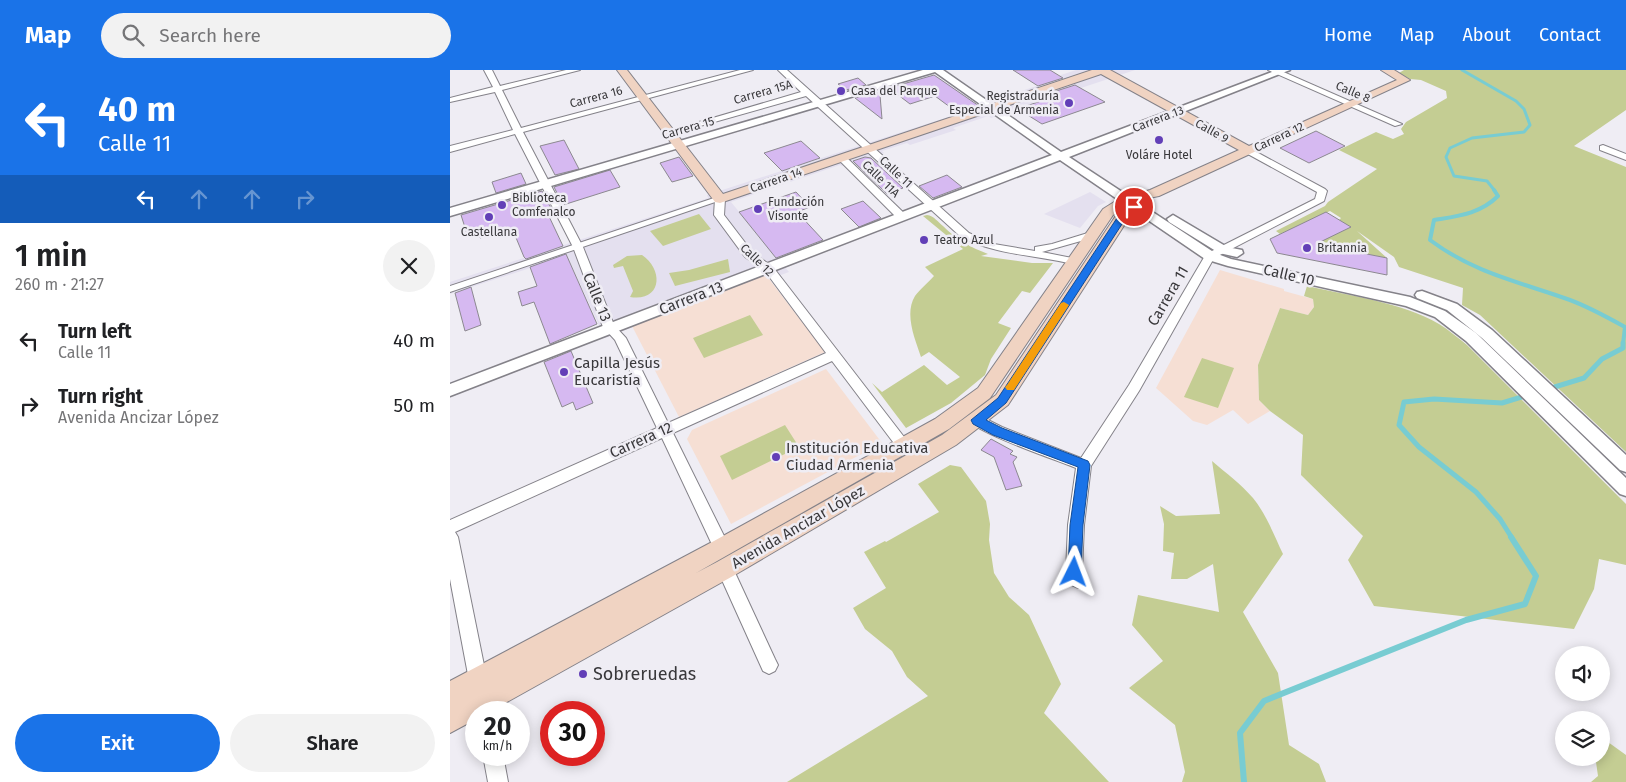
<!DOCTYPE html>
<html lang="en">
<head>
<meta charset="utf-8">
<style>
  body { margin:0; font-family:"Fira Sans",sans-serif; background:#f2f2f2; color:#202124; height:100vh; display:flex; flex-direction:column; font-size:19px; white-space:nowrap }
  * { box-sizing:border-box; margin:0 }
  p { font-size:16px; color:#757577 }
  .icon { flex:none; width:28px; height:28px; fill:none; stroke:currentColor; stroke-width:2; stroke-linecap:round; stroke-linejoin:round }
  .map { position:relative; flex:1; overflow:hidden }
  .drawer { display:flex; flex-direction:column; background:#fff; width:450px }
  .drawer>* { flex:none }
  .guide { background:#1a73e8; color:#fff; overflow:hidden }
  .buttons { position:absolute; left:1105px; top:576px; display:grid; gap:10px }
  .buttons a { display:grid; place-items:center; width:55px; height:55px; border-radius:50%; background:#fff; box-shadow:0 2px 12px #0003; font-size:25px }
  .speed { position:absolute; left:15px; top:631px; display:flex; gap:10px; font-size:25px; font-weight:700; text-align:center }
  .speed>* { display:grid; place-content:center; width:65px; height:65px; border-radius:50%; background:#fff; box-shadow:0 2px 12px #0003; line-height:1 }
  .speed small { font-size:12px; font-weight:400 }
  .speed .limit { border:8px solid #d22; background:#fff; color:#111 }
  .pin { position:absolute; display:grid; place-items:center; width:42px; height:42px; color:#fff; margin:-21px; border:2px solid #fff; border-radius:50%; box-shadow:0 1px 5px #0007 }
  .me { position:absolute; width:55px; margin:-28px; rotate:3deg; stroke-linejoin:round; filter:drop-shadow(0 0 4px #0008) }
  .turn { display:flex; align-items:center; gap:18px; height:105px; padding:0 15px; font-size:22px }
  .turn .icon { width:65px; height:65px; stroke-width:2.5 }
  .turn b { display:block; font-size:35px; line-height:42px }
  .lanes { display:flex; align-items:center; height:48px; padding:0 15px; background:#0003; justify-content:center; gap:25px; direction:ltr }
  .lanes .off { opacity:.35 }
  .round { display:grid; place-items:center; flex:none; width:52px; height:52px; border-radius:26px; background:#f2f2f2 }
  .head { display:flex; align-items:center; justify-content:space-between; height:85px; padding:0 15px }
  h1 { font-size:30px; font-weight:600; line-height:38px }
  .action { display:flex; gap:10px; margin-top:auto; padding:10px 15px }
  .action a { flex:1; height:58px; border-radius:30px; background:#1a73e8; color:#fff; font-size:20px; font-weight:600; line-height:58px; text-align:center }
  .action a+a { background:#f2f2f2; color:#202124 }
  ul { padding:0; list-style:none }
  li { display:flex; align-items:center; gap:15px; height:65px; padding:0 15px }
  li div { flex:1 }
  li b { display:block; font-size:19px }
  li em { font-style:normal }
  header { display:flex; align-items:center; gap:30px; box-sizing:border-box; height:70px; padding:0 25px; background:#1a73e8; color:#fff }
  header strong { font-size:24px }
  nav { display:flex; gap:28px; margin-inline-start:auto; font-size:18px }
  .search { width:350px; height:45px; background:#f2f2f2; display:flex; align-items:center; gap:12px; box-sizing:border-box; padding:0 18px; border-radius:28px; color:#757577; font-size:19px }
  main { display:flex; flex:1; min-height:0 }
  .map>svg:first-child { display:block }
</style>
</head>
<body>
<header>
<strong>Map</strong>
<div class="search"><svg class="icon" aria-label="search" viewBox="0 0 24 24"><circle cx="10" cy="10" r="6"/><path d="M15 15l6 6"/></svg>Search here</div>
<nav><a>Home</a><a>Map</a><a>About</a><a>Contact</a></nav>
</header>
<main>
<section class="drawer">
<div class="guide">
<div class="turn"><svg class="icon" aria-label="left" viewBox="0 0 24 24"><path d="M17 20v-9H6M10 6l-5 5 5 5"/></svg><div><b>40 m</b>Calle 11</div></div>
<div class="lanes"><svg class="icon" aria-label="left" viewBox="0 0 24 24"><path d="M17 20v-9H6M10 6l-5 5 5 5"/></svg><svg class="icon off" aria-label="ahead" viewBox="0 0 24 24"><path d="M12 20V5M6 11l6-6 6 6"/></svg><svg class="icon off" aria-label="ahead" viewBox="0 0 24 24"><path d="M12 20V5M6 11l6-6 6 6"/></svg><svg class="icon off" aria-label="right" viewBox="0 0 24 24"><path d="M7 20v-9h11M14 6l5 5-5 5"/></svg></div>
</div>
<div class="head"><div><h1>1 min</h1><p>260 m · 21:27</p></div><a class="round"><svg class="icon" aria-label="close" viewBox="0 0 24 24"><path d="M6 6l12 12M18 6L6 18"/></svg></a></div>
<ul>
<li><svg class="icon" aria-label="left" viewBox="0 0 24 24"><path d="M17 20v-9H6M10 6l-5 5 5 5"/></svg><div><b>Turn left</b><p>Calle 11</p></div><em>40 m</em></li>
<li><svg class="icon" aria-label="right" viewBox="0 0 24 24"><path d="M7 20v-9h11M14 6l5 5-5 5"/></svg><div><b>Turn right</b><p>Avenida Ancizar López</p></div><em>50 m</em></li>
</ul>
<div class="action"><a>Exit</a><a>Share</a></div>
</section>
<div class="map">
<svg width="1176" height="712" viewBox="0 0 1176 712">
  <rect width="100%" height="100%" fill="#efedf4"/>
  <g fill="#e4e0ef">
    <polygon points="626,0 685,0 541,48 538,46 503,58 506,60 460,75 457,73 432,81 434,83 421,88 415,87 392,96 390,95 281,132 339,202 320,209 316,205 155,268 117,186 0,224 0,212 258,128 257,125 529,37 528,35 608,9 605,7"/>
    <polygon points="640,122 656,132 648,136 630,158 594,144"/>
  </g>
  <g fill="#f6dfd4">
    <polygon points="770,200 834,219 834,221 863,229 864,237 858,245 830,238 808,295 809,330 820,341 798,354 783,340 757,355 743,351 706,318"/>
    <polygon points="316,205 375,282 229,347 182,256"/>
    <polygon points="376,299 432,373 281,454 237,369 242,360"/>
  </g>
  <g fill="#c4cd93">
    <polygon points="954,0 1176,0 1176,40 1124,76 1176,97 1176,382 1046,260 1030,245 1012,235 1013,218 949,197 944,187 907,161 937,188 866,174 891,148 880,141 830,164 826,161 875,136 878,132 927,99 889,80 926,62 943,69 954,64 951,59 956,52 997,28 996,21 971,10 960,9 949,3"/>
    <polygon points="249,144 261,159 213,176 200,161"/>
    <path d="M 477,145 C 484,146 488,152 493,156 C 507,170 520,177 538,184 L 531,186 L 582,193 L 603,193 L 580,223 L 572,221 L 548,253 L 561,258 L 541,289 L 535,305 L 501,333 L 456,358 L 422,313 L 432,322 L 474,295 L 497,315 L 510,307 L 479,282 L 471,287 C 465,269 454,244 465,226 C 470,219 478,213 484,206 L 475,197 L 513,179 L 473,146 Z"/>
    <path d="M 192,185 C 214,200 212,232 180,227 L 183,221 L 173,196 L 164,198 L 163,195 L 177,186 Z"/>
    <polygon points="278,189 280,202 225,216 219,203 239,200"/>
    <path d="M 857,216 C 899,226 952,232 989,254 C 999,260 1008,268 1017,275 L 1176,434 L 1176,495 L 1149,489 L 1144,519 L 1124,559 L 924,536 L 898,490 L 913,466 L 851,405 L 853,365 L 820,341 L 809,330 L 808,295 L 830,238 L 858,245 L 864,237 L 863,229 L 854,226 Z"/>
    <polygon points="300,245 313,265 254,288 243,268"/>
    <polygon points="752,288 784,298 768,338 734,327"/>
    <polygon points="335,355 349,377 282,410 270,386"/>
    <path d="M 762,391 C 776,403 791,414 803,428 C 816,444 824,465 833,484 L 793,542 L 828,603 L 839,675 L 869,694 L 876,712 L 732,712 L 735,702 L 725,655 L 679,618 L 713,591 L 682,555 L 688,525 L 769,542 L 763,494 L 737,509 L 721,509 L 724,483 L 713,481 L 714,454 L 710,436 L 726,446 L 770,444 Z"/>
    <polygon points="500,395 511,397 536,431 540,454 539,470 544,503 559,527 579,545 611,614 594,643 659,712 337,712 478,626 457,607 442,581 415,559 403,538 436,518 414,482 435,471 436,472 489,442 468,414"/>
    <polygon points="1151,667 1176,685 1176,712 1141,712 1148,706 1146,692 1140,688 1151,688"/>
  </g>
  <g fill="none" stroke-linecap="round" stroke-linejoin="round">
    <polyline stroke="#78ccd2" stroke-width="3" points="1012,0 1066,31 1074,39 1080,55 1074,62 1022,68 1000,78 996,87 1004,106 1037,111 1045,121"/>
    <path stroke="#78ccd2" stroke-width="4" d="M 1044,120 L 1048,126 C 1030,144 1008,146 984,150 L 980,170 C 1024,203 1070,212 1120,230 C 1139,237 1157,247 1175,257 L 1173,274"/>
    <polyline stroke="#78ccd2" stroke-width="5" points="1062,468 1050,449 1026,422 969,377 949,355 954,332 984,329 1052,333 1134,308 1152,289 1173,278 1173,273"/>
    <polyline stroke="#78ccd2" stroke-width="6" points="794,712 790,663 814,631 1016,550 1075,534 1086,506 1061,467"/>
  </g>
  <g fill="#d6b9f1" stroke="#8c8990">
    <polygon points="563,0 600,0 613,8 588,16"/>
    <polygon points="484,5 529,36 508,43 485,26 460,34 439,18"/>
    <polygon points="408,8 416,15 396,20 388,14"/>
    <polygon points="625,15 655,32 592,54 568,39 605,26 600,23"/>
    <polygon points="426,22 430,25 432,49 405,28"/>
    <polygon points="866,61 895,76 859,93 830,78"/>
    <polygon points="114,70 129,99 105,105 90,76"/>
    <polygon points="351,71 370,88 332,101 314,83"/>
    <polygon points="229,87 243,106 222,112 210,93"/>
    <polygon points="415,87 421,88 453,118 437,124 403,91"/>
    <polygon points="160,100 170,117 113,135 104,117"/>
    <polygon points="71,103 76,114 46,123 42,112"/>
    <polygon points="497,105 512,117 483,128 469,116"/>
    <polygon points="92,121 101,138 96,140 113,176 76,189 74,187 62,158 30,168 28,163 18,167 11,145"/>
    <polygon points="346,122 360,137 347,142 373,170 326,188 289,142"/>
    <polygon points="413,131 431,148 409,157 391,139"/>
    <polygon points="876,142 901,157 866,174 937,188 937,205 827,183 820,169"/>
    <polygon points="116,184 147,254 100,274 84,232 72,236 68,222 87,216 80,197"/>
    <polygon points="21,217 31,255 15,261 5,223"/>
    <polygon points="121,281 143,333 126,340 123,332 112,337 94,292"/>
    <polygon points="541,369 563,381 560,384 567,387 563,392 572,416 556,420 544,387 531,380"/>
  </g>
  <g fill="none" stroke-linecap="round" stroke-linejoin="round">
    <g stroke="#848289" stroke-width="2">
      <polygon id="pedestrian" points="267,127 274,129 0,222 0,216"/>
    </g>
    <g stroke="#848289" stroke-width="2">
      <g id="minor">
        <polygon points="34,0 42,0 50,16 116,0 130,0 52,20 71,58 290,0 303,0 73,62 133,177 164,255 176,268 218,353 376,283 315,201 295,187 264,145 265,129 270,126 275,129 274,145 303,183 323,197 461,376 459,380 454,382 449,380 382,291 223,363 280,478 278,483 272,485 266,483 212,368 5,462 8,467 37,610 34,616 28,619 22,616 19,610 0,509 0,450 207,358 165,270 153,257 123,177 65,64 0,82 0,76 63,60 45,22 0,32 0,28 43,17"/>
        <path d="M 328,0 L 337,0 L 519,163 L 544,174 L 585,181 L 585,177 L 602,174 L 641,162 L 645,163 L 646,165 L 645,167 L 592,182 L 627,189 L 628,191 L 623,194 C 585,185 546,185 511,167 L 356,26 L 222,64 L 215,62 L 351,22 Z"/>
        <polygon points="818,0 829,0 952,54 945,56"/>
        <polygon points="1153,75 1176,84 1176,90 1150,80 1150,76"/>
        <path d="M 799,78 L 875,119 L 877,121 L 874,131 L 764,188 L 689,321 L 641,396 L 634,455 L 632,501 L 636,510 L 634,515 L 628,518 L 622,515 L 616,502 L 618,455 L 626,398 C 609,391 527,363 520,351 L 522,347 L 527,346 L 532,347 L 552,357 L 631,388 L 679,315 L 756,184 L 865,129 L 867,122 L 796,83 L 796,79 Z"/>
        <polygon points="392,85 395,86 456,145 456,149 448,149 387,88"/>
        <polygon points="275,492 281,494 325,589 328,595 325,601 319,604 313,601 267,499 269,494"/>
        <polygon points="33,685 53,685 58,712 38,712"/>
      </g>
    </g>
    <g stroke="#848289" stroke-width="3">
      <g id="tertiary">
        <polygon points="473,0 493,0 611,82 827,0 840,0 619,87 765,183 781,189 960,227 995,241 1026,263 1176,408 1176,426 1170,424 1016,271 985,247 956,236 778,196 755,189 610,90 0,326 0,314 602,85 485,2 0,146 0,138"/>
        <polygon points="723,145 777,177 792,180 793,183 787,187 769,183 719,152 717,149"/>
        <polygon points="972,221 1007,234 1042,260 1176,385 1176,402 1170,400 1032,268 997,240 967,228 965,225 967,222"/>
      </g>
    </g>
    <g stroke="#848289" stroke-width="2">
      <path id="secondary" d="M 167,0 L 177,0 L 273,124 L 642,0 L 660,0 L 799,76 L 947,10 L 931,0 L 944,0 L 960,10 L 709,126 L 694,129 L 699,133 L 680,146 L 677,151 L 558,335 L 506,375 L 283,506 L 39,642 L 26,642 L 26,649 L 0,663 L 0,611 L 264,471 L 485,349 L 528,318 L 653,139 L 669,129 L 700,120 L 789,80 L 651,4 L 270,133 L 265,132 ZM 681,134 L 670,140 L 665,147 L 546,325 L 492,365 L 267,492 L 246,503 L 499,359 L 540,328 L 663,145 Z"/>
    </g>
    <use href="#pedestrian" fill="#fff" fill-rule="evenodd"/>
    <use href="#minor" fill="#fff" fill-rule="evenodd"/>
    <use href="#tertiary" fill="#fff" fill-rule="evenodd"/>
    <use href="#secondary" fill="#f0d3c2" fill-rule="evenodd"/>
  </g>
  <polygon fill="#1a73e8" stroke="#114b97" points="682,135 689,137 674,151 556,333 536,350 552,358 638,391 640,395 633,455 631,502 629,506 624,508 620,506 618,502 620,455 628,397 543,365 523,354 521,350 548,328 667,148 672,142"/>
  <polygon fill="#f59e0b" points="614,232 619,235 564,320 557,320 555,317 557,315 611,233"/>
  <g fill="#623fb7" stroke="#efedf4" stroke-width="2">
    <circle cx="391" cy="21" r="5"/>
    <circle cx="619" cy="33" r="5"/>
    <circle cx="709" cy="70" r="5"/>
    <circle cx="52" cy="135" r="5"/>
    <circle cx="308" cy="139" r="5"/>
    <circle cx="39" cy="147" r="5"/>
    <circle cx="474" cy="170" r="5"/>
    <circle cx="857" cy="178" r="5"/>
    <circle cx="114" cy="302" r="5"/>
    <circle cx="326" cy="387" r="5"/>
    <circle cx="133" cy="604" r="5"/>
  </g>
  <g text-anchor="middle" stroke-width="5" stroke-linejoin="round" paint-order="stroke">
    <g font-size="12" fill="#39383b" stroke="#efedf4" text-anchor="start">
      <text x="401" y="25">Casa del Parque</text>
      <text x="609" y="30" text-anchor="end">Registraduría<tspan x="609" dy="14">Especial de Armenia</tspan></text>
      <text x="709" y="89" text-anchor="middle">Voláre Hotel</text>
      <text x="62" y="132">Biblioteca<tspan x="62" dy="14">Comfenalco</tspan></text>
      <text x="318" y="136">Fundación<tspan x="318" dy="14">Visonte</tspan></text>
      <text x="39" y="166" text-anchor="middle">Castellana</text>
      <text x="484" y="174">Teatro Azul</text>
      <text x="867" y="182">Britannia</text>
    </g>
    <g font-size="12" fill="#39383b" stroke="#efedf4">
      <text transform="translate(313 22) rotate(-16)" y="4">Carrera 15A</text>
      <text transform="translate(903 22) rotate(23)" y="4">Calle 8</text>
      <text transform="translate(146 27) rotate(-15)" y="4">Carrera 16</text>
      <text transform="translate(708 49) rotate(-21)" y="4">Carrera 13</text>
      <text transform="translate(238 58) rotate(-16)" y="4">Carrera 15</text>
      <text transform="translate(762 61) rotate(29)" y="4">Calle 9</text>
      <text transform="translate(829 67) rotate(-25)" y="4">Carrera 12</text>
      <text transform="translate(446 102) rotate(43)" y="4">Calle 11</text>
      <text transform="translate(431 109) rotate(44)" y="4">Calle 11A</text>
      <text transform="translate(326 110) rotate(-19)" y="4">Carrera 14</text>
      <text transform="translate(307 190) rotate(44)" y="4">Calle 12</text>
    </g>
    <g font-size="15" fill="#39383b" stroke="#efedf4">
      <text transform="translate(839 205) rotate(13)" y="5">Calle 10</text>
      <text transform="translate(718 226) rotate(-60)" y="5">Carrera 11</text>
      <text transform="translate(147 227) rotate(68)" y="5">Calle 13</text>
      <text transform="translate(241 228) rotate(-21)" y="5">Carrera 13</text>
      <text transform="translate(191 370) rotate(-24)" y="5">Carrera 12</text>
      <text transform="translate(348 457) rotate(-30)" y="5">Avenida Ancizar López</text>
    </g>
    <g font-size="15" fill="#39383b" stroke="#efedf4" text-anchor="start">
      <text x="124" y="298">Capilla Jesús<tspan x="124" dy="17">Eucaristía</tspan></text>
      <text x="336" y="383">Institución Educativa<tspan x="336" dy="17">Ciudad Armenia</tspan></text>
    </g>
    <g font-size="18" fill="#39383b" stroke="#efedf4" text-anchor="start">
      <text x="143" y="610">Sobreruedas</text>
    </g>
  </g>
</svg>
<div class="buttons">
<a><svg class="icon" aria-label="sound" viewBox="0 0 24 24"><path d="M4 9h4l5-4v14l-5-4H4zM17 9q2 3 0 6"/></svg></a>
<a><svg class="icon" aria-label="layers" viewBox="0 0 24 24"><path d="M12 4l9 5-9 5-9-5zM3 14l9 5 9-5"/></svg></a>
</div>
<div class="speed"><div>20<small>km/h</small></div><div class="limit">30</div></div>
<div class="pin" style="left:684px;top:137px;background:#d93025"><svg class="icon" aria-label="arrive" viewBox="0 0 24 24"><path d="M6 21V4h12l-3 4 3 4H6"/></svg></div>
<svg class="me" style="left:624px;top:502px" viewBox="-20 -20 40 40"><path d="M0-17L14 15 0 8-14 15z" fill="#1a73e8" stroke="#fff" stroke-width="4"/></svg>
</div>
</main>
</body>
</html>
